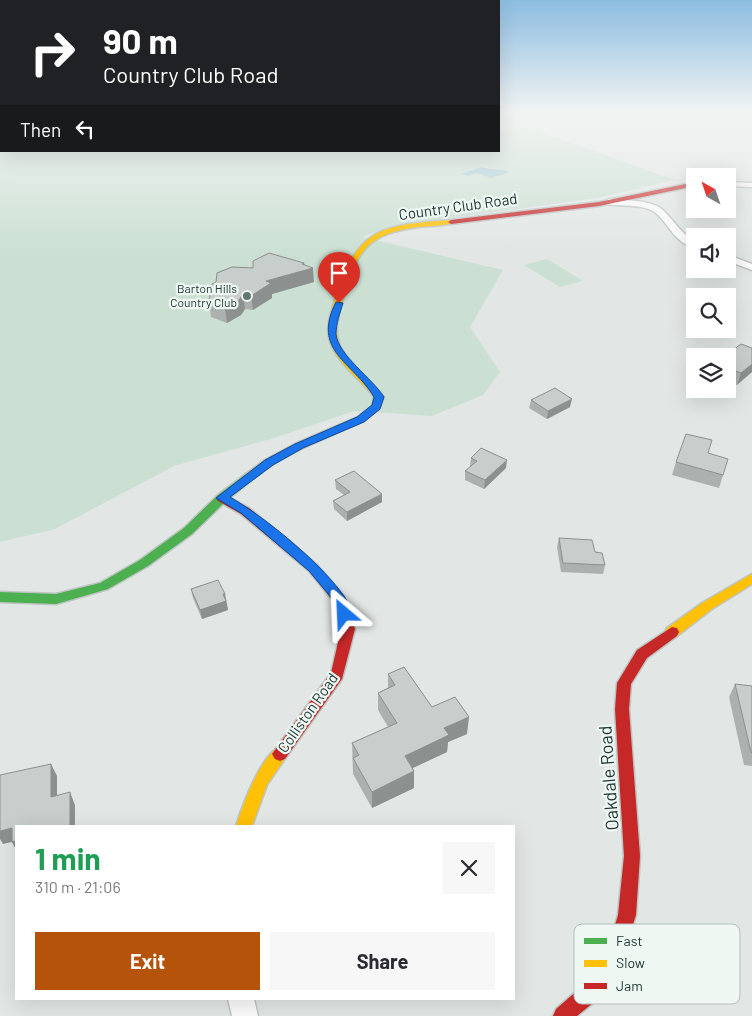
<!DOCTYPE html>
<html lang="en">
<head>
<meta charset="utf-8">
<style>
  body { margin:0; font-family:Barlow,sans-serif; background:#f7f7f7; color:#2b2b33; height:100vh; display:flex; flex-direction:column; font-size:19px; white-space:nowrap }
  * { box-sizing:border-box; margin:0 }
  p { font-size:16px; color:#7c7c81 }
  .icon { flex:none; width:28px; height:28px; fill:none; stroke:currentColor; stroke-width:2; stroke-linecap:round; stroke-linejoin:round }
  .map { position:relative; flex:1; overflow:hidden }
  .panel { position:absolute; left:15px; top:825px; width:500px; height:175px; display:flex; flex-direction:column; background:#fff; border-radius:0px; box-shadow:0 5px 20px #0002 }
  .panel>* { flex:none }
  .top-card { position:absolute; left:0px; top:0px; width:500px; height:152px; box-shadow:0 5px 20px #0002; background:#202124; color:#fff; overflow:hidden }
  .needle { width:32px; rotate:320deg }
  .controls { position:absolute; left:686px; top:168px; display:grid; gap:10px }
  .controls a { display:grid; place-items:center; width:50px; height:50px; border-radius:0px; background:#fff; box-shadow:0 5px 20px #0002; font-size:25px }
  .pin { position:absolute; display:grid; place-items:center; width:42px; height:42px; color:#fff; margin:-51px -21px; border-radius:50% 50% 50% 0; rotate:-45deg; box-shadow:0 0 5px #0007 }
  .pin .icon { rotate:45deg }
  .me { position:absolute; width:55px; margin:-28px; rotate:334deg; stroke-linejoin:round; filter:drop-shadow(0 0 4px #0008) }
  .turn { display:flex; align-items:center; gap:18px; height:105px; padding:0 20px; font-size:22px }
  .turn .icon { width:65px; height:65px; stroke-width:2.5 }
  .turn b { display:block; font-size:35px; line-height:42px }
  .then { display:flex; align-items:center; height:48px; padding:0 20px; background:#0003; gap:10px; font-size:19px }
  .round { display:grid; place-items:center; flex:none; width:52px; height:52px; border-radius:0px; background:#f7f7f7 }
  .overview { display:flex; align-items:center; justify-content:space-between; height:85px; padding:0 20px }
  h1 { font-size:30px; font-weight:700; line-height:38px; color:#1e9e55 }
  .action { display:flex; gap:10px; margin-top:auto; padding:10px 20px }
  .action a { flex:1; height:58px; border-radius:0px; background:#b45309; color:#fff; font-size:20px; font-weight:700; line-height:58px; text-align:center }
  .action a+a { background:#f7f7f7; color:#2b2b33 }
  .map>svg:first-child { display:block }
</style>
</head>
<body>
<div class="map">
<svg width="752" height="1016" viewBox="0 0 752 1016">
  <rect width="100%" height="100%" fill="#e2e7e5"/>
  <g fill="#cbe0d3">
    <polygon points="0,112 1,151 499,151 499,129 529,128 675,180 597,198 392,226 362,237 503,270 470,327 500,372 483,395 432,416 354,411 274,438 174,466 55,529 0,542"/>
    <polygon points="547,259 583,281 560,287 524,265"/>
  </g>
  <path fill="#a3cad5" d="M 482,167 C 492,171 500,168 510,172 L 491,178 L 477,173 L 468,176 L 461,174 Z"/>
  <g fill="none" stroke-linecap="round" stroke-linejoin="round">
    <g stroke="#bfc4c2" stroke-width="3">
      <g id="street">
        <polygon points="728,182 752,183 752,187 728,186"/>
        <path d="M 609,199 C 625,201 652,199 664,211 C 675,222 681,234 695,241 L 695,248 C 674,242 671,227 657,214 C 645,203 621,207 606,204 L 605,202 Z"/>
        <polygon points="728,255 752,264 752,270 728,261"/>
        <polygon points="228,999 254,999 258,1016 232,1016"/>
      </g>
    </g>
    <g stroke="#bdc5c2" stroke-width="3">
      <polygon id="fast" points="250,473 255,476 254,478 226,501 192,534 148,566 108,589 56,604 0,602 0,592 56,594 100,583 140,560 184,528 218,495 246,474"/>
    </g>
    <g stroke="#bdc5c2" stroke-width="3">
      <g id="slow">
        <path d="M 451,220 L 454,222 L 453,223 C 442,226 430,226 419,227 C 366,234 357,251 343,299 C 338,316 333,331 341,348 C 351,367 371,380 384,397 L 379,409 L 364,421 L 303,448 L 273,464 L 254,478 L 246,478 L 245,476 L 246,474 L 265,460 L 295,444 L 358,417 L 372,406 L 374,397 C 360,378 337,364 330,341 C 325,326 332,310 336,296 C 358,226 384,225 451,220 Z"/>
        <polygon points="752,574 752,584 712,609 677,636 672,637 667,636 665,632 667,628 702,603"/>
        <path d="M 280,747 L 285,749 L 288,754 L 267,785 L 252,826 L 236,826 C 242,807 261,754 280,747 Z"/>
      </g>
    </g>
    <g stroke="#bdc5c2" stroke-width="3">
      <g id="jam">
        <polygon points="695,182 695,186 599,206 451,224 448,222 451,220 599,202"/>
        <polygon points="222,494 249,508 317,565 344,597 355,629 342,679 285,759 280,761 275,759 272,754 331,673 341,629 334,602 309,571 241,514 218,501 216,498"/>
        <polygon points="672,627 677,628 679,632 677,636 647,658 631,684 629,709 640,856 636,915 618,973 593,1003 577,1016 553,1016 556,1009 579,989 604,961 618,915 624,856 615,709 617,683 637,650"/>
      </g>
    </g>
    <use href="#street" fill="#fbfbfb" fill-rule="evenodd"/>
    <use href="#fast" fill="#4caf50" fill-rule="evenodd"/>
    <use href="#slow" fill="#ffc107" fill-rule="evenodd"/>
    <use href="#jam" fill="#c62828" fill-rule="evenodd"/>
  </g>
  <g fill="#acb1af">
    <polygon points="304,263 305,265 314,282 272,294 272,298 253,310 245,309 241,315 227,323 211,317 209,302 253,268"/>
    <polygon points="752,348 737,385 728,382 728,356"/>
    <polygon points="531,400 570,407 547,419 529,408"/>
    <polygon points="708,453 723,475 719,488 672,475 676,462"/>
    <polygon points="471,458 506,468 484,489 465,480 465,471 470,467 470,466"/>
    <polygon points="335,480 382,502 347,521 334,509 333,501 344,495 336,489"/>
    <polygon points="559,538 595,552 605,565 603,574 561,572 557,547"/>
    <polygon points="191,589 225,594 228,610 202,619 193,598"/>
    <polygon points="388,674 467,734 448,742 447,752 413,768 414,771 414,788 372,808 353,774 352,743 388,727 378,710 378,693 388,688"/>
    <polygon points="735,684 752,686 752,766 744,765 729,697"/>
  </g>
  <g fill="#8c908f">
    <polygon points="304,263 305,270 313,268 314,282 272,294 272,298 253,310 251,296 266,281"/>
    <polygon points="243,294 245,309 241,315 227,323 225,308"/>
    <polygon points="752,364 752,372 737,385 741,373"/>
    <polygon points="572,399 570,407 547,419 548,411"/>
    <polygon points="507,460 506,468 484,489 485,480"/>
    <polygon points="382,494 382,502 347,521 347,512"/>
    <polygon points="223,594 225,594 228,610 202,619 200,610"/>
    <polygon points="469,717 467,734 448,742 447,752 404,772 405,756 444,728"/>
    <polygon points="51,764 57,776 57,810 51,797"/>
    <polygon points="414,771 414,788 372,808 372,792"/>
    <polygon points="70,792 75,805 75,826 70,826"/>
    <polygon points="12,828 16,841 3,844 0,839 0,831"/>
    <polygon points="16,841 16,850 12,842"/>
  </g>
  <g fill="#c8cecc" stroke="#8c908f">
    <polygon points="269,253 304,263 302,264 313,268 266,281 271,283 251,296 243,294 239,300 225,308 209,302 212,284 216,282 217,273 232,267 253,268 253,261"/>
    <polygon points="741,344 752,348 752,364 741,373 728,368 728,356 725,356"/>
    <polygon points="555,388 572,399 548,411 531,400"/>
    <polygon points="686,434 712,440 708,453 728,459 723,475 676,462"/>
    <polygon points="481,448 507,460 485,480 465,471 477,461 471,458"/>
    <polygon points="354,471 382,494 347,512 333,501 350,492 335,480"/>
    <polygon points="559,538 592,540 595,552 602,553 605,565 563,563"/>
    <polygon points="218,580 225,594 223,594 226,601 200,610 191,589"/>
    <polygon points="404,667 432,707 455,697 469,717 444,728 449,735 405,756 414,771 372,792 353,758 359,755 352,743 397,723 378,693 395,685 388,674"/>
    <polygon points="735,684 752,686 752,753 751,752"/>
    <polygon points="51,764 51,797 70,792 70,826 16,826 16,841 12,842 12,828 0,831 0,775"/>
  </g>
  <linearGradient id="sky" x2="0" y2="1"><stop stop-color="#8cbde0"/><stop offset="0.44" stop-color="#f2f4f3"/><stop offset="1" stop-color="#f2f4f3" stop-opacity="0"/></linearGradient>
  <rect width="752" height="254" fill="url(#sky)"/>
  <path fill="#1a73e8" stroke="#114b97" d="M 336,302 L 343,303 C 340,313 336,324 336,334 C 338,355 372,378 384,397 L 380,409 L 364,422 L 303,448 L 273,465 L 230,497 C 266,518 320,562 344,596 C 348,601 349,608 351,614 L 349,618 L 339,618 L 334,601 L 309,571 L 241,513 L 216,498 L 265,460 L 295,444 L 357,417 L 372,405 L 374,397 C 353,362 311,351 336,302 Z"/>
  <circle fill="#647673" stroke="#eff7f3" stroke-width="2" cx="247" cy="296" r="5"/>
  <g text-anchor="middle" stroke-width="4.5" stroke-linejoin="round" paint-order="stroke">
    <g font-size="12" fill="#203935" stroke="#eff7f3" text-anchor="end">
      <text x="237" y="293">Barton Hills<tspan x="237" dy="14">Country Club</tspan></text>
    </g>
    <g font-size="15" fill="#203935" stroke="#eff7f3">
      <text transform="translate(458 207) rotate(-8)" y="5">Country Club Road</text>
      <text transform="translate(308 713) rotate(-55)" y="5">Colliston Road</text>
    </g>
    <g font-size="18" fill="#203935" stroke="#eff7f3">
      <text transform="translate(609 778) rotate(-94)" y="6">Oakdale Road</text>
    </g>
  </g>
  <rect x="574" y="924" width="166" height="80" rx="8" fill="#eff7f3" stroke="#b1beba" stroke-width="1"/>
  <rect x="584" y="938" width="23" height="6" fill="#4caf50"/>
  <rect x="584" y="960" width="23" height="7" fill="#ffc107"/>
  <rect x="584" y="983" width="23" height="6" fill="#c62828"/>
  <g font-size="14" fill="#203935">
    <text x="616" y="946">Fast</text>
    <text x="616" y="968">Slow</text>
    <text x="616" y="991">Jam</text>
  </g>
</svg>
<div class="controls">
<a><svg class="needle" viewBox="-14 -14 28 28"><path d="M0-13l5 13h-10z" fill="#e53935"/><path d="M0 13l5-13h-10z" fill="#7c7c81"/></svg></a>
<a><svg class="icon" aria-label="sound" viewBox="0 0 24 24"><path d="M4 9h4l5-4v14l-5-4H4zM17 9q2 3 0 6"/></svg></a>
<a><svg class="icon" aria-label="search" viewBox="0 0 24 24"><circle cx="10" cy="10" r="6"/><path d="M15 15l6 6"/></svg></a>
<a><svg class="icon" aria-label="layers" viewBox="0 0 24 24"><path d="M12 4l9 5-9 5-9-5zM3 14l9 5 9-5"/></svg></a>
</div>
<div class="pin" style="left:339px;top:303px;background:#d93025"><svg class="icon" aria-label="arrive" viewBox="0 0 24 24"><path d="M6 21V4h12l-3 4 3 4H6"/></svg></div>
<svg class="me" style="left:344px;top:614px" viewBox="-20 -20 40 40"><path d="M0-17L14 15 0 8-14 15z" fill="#1a73e8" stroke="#fff" stroke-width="4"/></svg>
<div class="top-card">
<div class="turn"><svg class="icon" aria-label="right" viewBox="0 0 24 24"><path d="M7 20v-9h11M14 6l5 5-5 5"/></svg><div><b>90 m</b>Country Club Road</div></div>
<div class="then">Then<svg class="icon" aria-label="left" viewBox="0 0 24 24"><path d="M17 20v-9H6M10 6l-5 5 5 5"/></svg></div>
</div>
<section class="panel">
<div class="overview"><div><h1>1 min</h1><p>310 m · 21:06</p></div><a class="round"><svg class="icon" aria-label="close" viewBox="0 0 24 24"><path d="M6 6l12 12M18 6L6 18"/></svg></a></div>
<div class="action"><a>Exit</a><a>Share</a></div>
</section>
</div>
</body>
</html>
